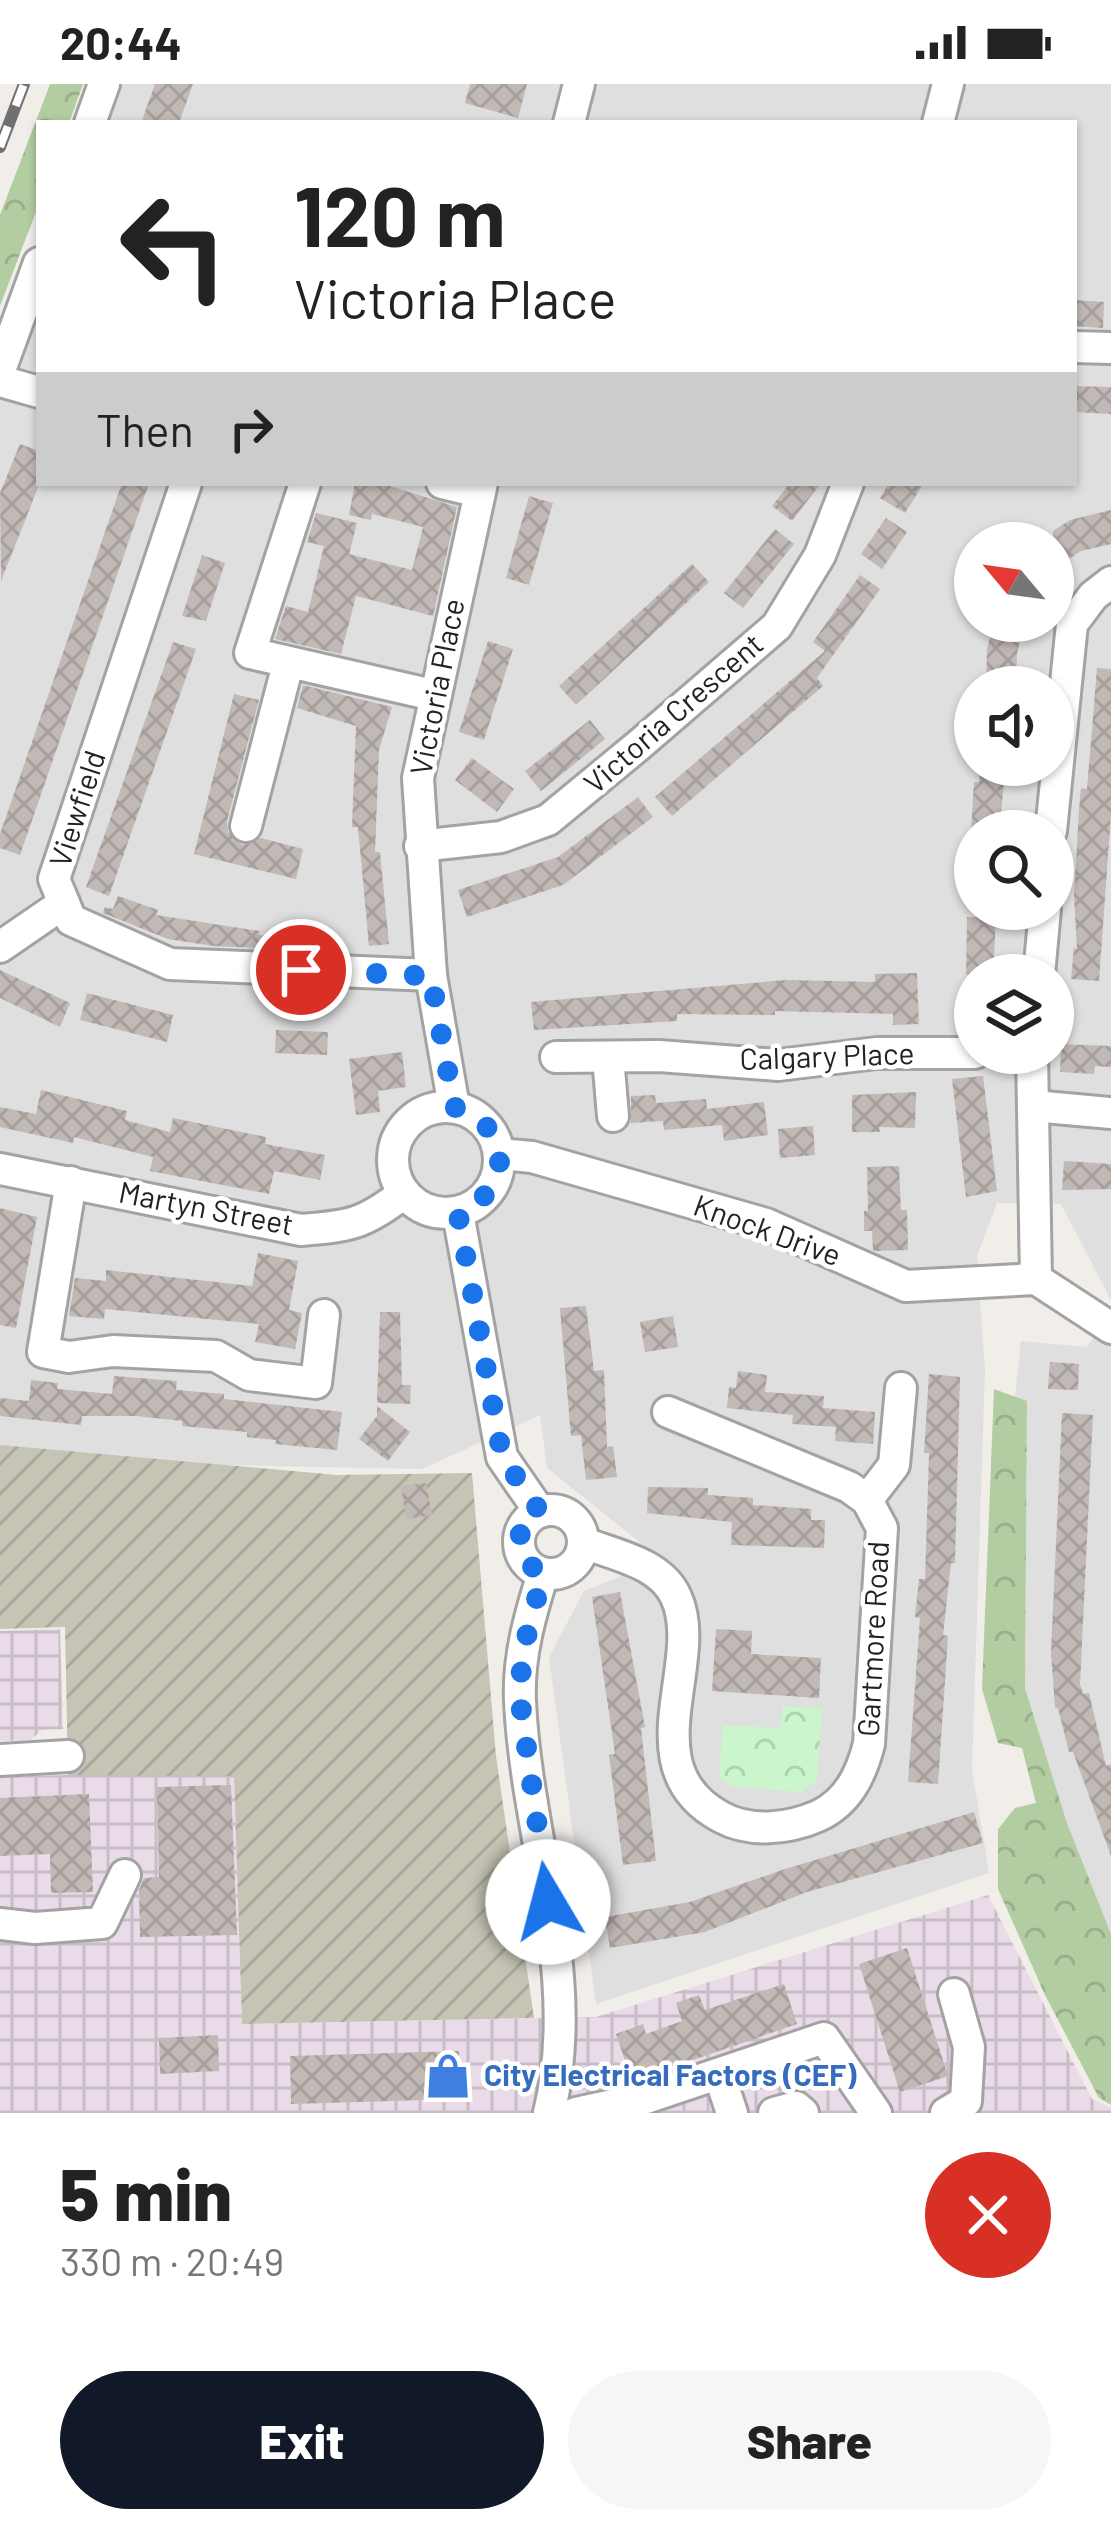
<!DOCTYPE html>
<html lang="en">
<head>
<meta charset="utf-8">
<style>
  body { margin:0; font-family:Barlow,sans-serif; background:#f6f6f6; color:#222; height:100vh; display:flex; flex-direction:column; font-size:45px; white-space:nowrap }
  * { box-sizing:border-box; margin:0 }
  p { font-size:39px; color:#767676 }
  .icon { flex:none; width:66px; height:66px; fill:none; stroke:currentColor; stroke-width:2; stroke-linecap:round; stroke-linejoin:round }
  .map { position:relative; height:2029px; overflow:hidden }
  .sheet { display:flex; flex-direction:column; background:#fff; flex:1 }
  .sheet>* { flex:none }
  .banner { position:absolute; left:36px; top:36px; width:1041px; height:366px; border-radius:0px; box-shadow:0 3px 9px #0004; background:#fff; color:#222; overflow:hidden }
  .needle { width:78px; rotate:299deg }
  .controls { position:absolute; left:954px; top:438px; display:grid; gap:24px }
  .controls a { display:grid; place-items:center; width:120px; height:120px; border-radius:50%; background:#fff; box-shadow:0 3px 9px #0004; font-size:60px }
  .pin { position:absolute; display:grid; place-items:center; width:102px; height:102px; color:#fff; margin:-51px; border:6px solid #fff; border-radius:50%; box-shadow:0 3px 12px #0007 }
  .me { position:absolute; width:132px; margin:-66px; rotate:352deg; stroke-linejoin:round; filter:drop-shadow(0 0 9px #0008) }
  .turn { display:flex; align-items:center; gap:42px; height:252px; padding:0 60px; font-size:54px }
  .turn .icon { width:156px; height:156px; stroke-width:2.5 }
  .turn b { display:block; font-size:84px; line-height:102px }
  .then { display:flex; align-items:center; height:114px; padding:0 60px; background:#0003; gap:24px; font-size:45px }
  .round { display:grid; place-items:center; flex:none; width:126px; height:126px; border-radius:63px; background:#f6f6f6 }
  .summary { display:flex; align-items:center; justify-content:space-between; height:204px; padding:0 60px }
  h1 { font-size:72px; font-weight:800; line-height:90px }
  .primary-button { display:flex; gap:24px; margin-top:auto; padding:24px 60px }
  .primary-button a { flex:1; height:138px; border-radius:72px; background:#111827; color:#fff; font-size:48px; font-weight:800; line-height:138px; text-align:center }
  .primary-button a+a { background:#f6f6f6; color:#222 }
  .status { display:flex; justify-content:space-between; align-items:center; height:84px; padding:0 60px; background:#fff; direction:ltr }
  .status svg { height:33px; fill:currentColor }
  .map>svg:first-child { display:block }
</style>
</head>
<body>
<div class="status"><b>20:44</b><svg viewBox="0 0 49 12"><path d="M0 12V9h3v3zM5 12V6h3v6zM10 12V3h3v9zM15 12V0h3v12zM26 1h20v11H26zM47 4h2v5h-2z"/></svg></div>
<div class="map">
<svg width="1111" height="2029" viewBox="0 0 1111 2029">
  <defs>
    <pattern id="industrial-grid" width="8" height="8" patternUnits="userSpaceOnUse" patternTransform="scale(3)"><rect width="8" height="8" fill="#e9dce8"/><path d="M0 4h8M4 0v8" fill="none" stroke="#c8bcc7"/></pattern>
    <pattern id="construction-furrows" width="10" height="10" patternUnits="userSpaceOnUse" patternTransform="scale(3)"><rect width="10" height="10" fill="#c5c4b5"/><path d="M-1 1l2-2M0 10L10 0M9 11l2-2" fill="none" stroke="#a9a89b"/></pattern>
    <pattern id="forest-crowns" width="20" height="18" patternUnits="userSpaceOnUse" patternTransform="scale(3)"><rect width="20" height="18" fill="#b2cda1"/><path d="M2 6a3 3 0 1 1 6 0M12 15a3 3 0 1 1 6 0" fill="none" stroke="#99b08a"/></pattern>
    <pattern id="park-crowns" width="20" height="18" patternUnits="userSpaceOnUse" patternTransform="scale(3)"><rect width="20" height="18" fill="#cbf6cb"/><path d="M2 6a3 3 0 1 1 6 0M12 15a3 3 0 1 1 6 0" fill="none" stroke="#aed3ae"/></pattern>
    <pattern id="building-cross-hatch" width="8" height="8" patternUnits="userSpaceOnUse" patternTransform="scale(3)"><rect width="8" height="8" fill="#c1b9b6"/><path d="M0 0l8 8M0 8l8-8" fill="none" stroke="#a69f9c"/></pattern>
  </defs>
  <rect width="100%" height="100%" fill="#f1eee9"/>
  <g fill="#dfdfdf" fill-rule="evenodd">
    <path d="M 118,0 L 1111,0 L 1111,1216 L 1061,1120 L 997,1119 L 977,1172 L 985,1287 L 972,1685 L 989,1789 L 596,1920 L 549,1573 L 584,1507 L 662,1476 L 547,1384 L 540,1331 L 422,1385 L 0,1377 L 0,314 L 39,210 L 39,399 L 1074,399 L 1074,39 L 103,39 ZM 975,459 L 1053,459 L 1053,537 L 975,537 ZM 975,603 L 1053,603 L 1053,681 L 975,681 ZM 975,747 L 1053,747 L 1053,825 L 975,825 ZM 975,891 L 1053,891 L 1053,969 L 975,969 Z"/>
    <polygon points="1111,1233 1111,1850 1067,1739 1025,1604 1027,1318 1015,1313 1021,1257 1086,1263"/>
  </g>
  <g fill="url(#industrial-grid)">
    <polygon points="60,1545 63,1645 42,1646 31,1656 0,1657 0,1547"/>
    <polygon points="68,1691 234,1691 242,1940 596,1933 988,1811 1092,2015 1111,2024 1111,2029 0,2029 0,1693"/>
  </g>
  <polygon fill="url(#construction-furrows)" points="0,1361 337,1391 472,1389 496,1672 534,1934 242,1940 234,1692 68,1691 65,1543 0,1545"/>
  <g fill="url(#forest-crowns)">
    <polygon points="50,0 83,0 69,39 39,39 39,120 0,222 0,131"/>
    <polygon points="994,1305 1027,1317 1025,1604 1067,1739 1111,1850 1111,2021 1099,2014 1045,1911 998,1805 998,1745 1015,1724 1036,1719 1022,1664 998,1659 982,1605"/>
  </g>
  <polygon fill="url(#park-crowns)" points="783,1622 822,1625 817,1697 801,1708 731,1702 719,1692 723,1641 780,1644"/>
  <g fill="url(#building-cross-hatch)">
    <polygon points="155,0 193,0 179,39 141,39"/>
    <polygon points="470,0 527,0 518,34 465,19"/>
    <polygon points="1074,216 1104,218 1103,244 1074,242"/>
    <polygon points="1074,302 1111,303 1111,330 1074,328"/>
    <polygon points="20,360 39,367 39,401 1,497 0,409"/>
    <polygon points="122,399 149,399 20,771 0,764 0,750"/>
    <polygon points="355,399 380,399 457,423 433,532 356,512 341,570 275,555 286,522 308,528 324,462 307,458 316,429 357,439 349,470 412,486 423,443 372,430 371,436 349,431"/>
    <polygon points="790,399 821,399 792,437 772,422"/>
    <polygon points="889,399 924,399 905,429 880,414"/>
    <polygon points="529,412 553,419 529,501 506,494"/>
    <polygon points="1111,426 1111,460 1081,467 1053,486 1053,447 1070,436"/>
    <polygon points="886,434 907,448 882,485 861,470"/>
    <polygon points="775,445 794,460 743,524 724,509"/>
    <polygon points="202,471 225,479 206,537 182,532"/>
    <polygon points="692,480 709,498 576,621 559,602"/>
    <polygon points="860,491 880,505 817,594 823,602 672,732 655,713 825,567 813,558"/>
    <polygon points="994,537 1025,537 1017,569 1016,603 986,603 987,565"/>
    <polygon points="488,557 513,565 484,656 459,648"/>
    <polygon points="173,558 196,565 109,812 86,803"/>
    <polygon points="1097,584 1111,585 1111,730 1099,897 1071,895 1074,864 1077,865 1074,812 1079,726 1081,704 1087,705"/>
    <polygon points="303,601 392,623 379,666 375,768 380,768 389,860 369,862 358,743 352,743 356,642 297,624"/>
    <polygon points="234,610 259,616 227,737 228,748 242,761 261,754 303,765 296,795 194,770"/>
    <polygon points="590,636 605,655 541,707 525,687"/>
    <polygon points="472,674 514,705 497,728 455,696"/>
    <polygon points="980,681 1006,681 999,747 971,747 974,698 979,698"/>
    <polygon points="638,713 653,733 563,801 467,833 458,806 558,773"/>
    <polygon points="118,812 158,826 156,831 260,847 259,851 316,855 316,867 213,862 168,855 103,829 105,823 113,825"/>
    <polygon points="967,833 996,833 993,891 966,891"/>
    <polygon points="0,886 70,919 60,943 0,914"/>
    <polygon points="917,889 919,940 893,941 893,930 775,927 775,931 677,930 677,937 534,946 531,918 786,896 875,898 875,890"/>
    <polygon points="87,909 173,931 167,958 80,936"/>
    <polygon points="276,946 328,948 327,971 275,969"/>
    <polygon points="1061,960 1111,962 1111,983 1095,982 1094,990 1060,988"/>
    <polygon points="402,968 406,1003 378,1007 380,1028 356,1031 349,975"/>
    <polygon points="983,992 997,1107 966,1113 952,995"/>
    <polygon points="41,1006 127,1027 125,1036 170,1048 173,1034 266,1053 265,1060 325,1071 320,1096 274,1087 269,1110 150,1087 153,1073 74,1053 73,1059 0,1043 0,1023 36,1030"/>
    <polygon points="916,1008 915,1044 879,1043 880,1048 852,1048 852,1011"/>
    <polygon points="655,1011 656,1019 706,1015 707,1025 764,1018 768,1051 724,1057 722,1041 664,1046 663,1037 631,1039 631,1012"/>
    <polygon points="813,1042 815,1071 780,1074 778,1045"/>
    <polygon points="1064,1077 1111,1080 1111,1105 1062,1106"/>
    <polygon points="899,1082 901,1126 907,1126 908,1166 876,1167 873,1166 872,1147 864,1147 864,1127 868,1127 867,1083"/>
    <polygon points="0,1124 37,1133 16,1244 0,1241"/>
    <polygon points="258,1169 298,1177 289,1226 302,1229 295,1265 255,1258 259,1240 105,1225 104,1235 69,1232 75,1194 106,1197 106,1186 252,1202"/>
    <polygon points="586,1222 594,1287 604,1286 607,1363 613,1362 617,1393 586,1396 581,1351 571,1352 560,1224"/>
    <polygon points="380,1228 400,1228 402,1301 411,1301 410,1320 377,1319"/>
    <polygon points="673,1232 678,1263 645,1268 640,1238"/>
    <polygon points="1050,1278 1079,1280 1078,1306 1048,1305"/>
    <polygon points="738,1287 767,1291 765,1308 824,1312 823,1324 875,1328 873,1360 835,1357 836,1343 792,1340 793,1331 727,1324 729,1303 736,1304"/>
    <polygon points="929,1290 960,1293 955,1479 951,1479 943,1551 948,1552 938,1700 908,1698 920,1534 915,1533 919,1495 925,1495 929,1369 924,1369"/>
    <polygon points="114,1292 177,1297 176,1306 224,1310 224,1315 342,1328 337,1366 275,1360 276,1356 247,1353 247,1348 182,1342 182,1337 136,1332 82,1332 81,1341 0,1332 0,1314 29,1317 31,1296 58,1299 57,1305 112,1310"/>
    <polygon points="377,1322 410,1348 388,1377 359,1355 377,1332"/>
    <polygon points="1062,1329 1093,1331 1080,1600 1083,1610 1089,1609 1106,1682 1111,1680 1111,1772 1073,1668 1069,1668 1058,1624 1055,1624 1051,1568"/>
    <polygon points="426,1399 432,1431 406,1435 401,1402"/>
    <polygon points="648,1403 708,1404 708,1411 753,1414 753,1421 811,1425 811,1436 825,1436 824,1464 731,1461 732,1438 647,1429"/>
    <polygon points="620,1508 645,1643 641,1644 656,1777 623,1781 609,1671 615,1670 592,1513"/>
    <polygon points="716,1545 752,1547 751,1570 821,1574 819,1614 712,1607"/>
    <polygon points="231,1701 237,1851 140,1853 139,1806 144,1794 159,1793 157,1703"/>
    <polygon points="89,1710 93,1808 51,1809 50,1770 0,1772 0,1714"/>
    <polygon points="974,1728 983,1759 807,1808 705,1848 610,1864 605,1833 690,1818 782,1786"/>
    <polygon points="907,1864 948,1992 900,2008 859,1880"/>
    <polygon points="784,1900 797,1940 632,1997 616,1950 643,1940 646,1950 682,1937 676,1919 699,1911 705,1926"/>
    <polygon points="218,1951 219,1987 160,1990 159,1954"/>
    <polygon points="459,1967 460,2015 291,2020 290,1972"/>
  </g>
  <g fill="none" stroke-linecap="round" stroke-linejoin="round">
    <g stroke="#a3a3a3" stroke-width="36">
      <g id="minor">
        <polyline points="90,39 104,0"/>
        <polyline points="569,39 579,0"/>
        <polyline points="938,39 948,0"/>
        <polyline points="1074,263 1111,264"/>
        <polyline points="0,286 39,179"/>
        <polyline points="0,297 39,308"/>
        <polyline points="186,399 54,795 71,836 170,880 431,891"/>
        <polyline points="305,399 250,569 433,611"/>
        <polyline points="442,399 479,408"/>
        <polyline points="246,742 288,580"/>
        <polyline points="1051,747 1072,540 1093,512 1111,498"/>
        <polyline points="420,762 501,753 548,736 639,661 777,542 820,471 848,399"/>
        <polyline points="0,863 64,819"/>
        <polyline points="1039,891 1045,825"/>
        <polyline points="1032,969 1036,1195"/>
        <polyline points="556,973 659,972 778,981 877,969 975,969"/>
        <polyline points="608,973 613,1032"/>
        <polyline points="1033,1022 1111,1029"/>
        <circle cx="446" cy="1076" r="53"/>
        <polyline points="454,1023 431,891 418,694 482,399"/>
        <polyline points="500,1070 532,1073 766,1140 906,1202 1036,1195"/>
        <path d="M 0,1085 L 301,1146 C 351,1142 364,1140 404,1109"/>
        <polyline points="71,1098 43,1268 69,1273 113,1267 216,1272 249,1291 316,1299 324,1231"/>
        <polyline points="458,1129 502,1373 540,1428"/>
        <polyline points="1036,1195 1111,1244"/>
        <polyline points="867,1416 894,1381 901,1304"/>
        <circle cx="551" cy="1458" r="32"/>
        <path d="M 584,1459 C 615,1471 661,1479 676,1513 C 706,1578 628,1683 721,1733 C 750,1749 788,1745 818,1732 C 848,1718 861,1691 869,1660 L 882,1444 L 867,1416 L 849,1403 L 668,1328"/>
        <path d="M 543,1490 C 530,1531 518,1573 520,1617 C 526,1752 583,1893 549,2029"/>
        <polyline points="0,1676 68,1672"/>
        <polyline points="0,1840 35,1844 102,1839 125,1791"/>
        <polyline points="719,1990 732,2029"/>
        <polyline points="576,2029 646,2014 824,1954 876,2029"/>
        <polyline points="774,2029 796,2023 803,2029"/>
        <polyline points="946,2029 966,2017 969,1963 954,1910"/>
      </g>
    </g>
    <use href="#minor" stroke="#fff" stroke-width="30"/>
    <g stroke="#707070" stroke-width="12">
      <polyline id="rail" points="0,63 24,0"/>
    </g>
    <use href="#rail" stroke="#fff" stroke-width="8" stroke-dasharray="22" stroke-linecap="butt"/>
  </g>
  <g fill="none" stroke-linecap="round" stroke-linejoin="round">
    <path stroke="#1a73e8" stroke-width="21" stroke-dasharray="0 37.8" d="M 301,886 L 431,892 L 454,1023 C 513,1041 515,1106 458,1129 L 502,1372 L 540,1428 L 521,1443 L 519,1463 L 524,1477 L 543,1490 L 522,1570 L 520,1616 L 548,1818"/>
  </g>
  <defs>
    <g id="shop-bare" transform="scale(3.6)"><path d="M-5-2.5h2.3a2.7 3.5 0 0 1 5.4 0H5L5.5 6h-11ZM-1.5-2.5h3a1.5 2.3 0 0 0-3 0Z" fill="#3f7fe0" stroke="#fff" stroke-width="2.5" paint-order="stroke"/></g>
  </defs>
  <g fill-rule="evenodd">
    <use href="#shop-bare" x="448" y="1992"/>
  </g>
  <g text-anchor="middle" stroke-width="9" stroke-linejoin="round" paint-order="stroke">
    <g font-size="30" fill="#222" stroke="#fff">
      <text transform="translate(438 603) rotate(-79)" y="10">Victoria Place</text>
      <text transform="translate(674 630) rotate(-41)" y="10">Victoria Crescent</text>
      <text transform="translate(78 725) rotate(-72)" y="10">Viewfield</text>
      <text transform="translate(827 973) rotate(-2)" y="10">Calgary Place</text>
      <text transform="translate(206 1125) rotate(11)" y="10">Martyn Street</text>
      <text transform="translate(767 1147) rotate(20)" y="10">Knock Drive</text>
      <text transform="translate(874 1555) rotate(-87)" y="10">Gartmore Road</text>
    </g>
    <g font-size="30" font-weight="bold" fill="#366cbe" stroke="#fff" text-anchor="start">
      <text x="484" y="2002">City Electrical Factors (CEF)</text>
    </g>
  </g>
</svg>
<div class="controls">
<a><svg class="needle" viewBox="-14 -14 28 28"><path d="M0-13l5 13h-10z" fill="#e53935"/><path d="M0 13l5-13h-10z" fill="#767676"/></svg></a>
<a><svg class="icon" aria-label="sound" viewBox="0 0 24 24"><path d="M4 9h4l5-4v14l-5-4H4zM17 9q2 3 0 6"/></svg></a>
<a><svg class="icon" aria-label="search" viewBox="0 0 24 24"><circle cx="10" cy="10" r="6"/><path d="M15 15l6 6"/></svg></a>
<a><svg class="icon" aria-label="layers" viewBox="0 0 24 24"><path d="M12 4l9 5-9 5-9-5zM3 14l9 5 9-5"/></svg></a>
</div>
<div class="pin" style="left:301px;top:886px;background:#d93025"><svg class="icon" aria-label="arrive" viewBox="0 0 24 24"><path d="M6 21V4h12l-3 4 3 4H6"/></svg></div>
<svg class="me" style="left:548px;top:1818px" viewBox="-20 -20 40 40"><circle r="19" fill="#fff"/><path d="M0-13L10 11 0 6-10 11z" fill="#1a73e8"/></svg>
<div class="banner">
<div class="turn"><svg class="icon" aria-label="left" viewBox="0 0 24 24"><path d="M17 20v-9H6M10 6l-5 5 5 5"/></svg><div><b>120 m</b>Victoria Place</div></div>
<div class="then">Then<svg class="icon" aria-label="right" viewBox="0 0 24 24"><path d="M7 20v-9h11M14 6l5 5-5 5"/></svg></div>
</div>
</div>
<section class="sheet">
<div class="summary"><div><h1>5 min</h1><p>330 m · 20:49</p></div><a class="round" style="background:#d93025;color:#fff"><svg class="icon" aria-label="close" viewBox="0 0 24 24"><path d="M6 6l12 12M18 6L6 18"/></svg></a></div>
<div class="primary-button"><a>Exit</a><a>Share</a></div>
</section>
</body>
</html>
